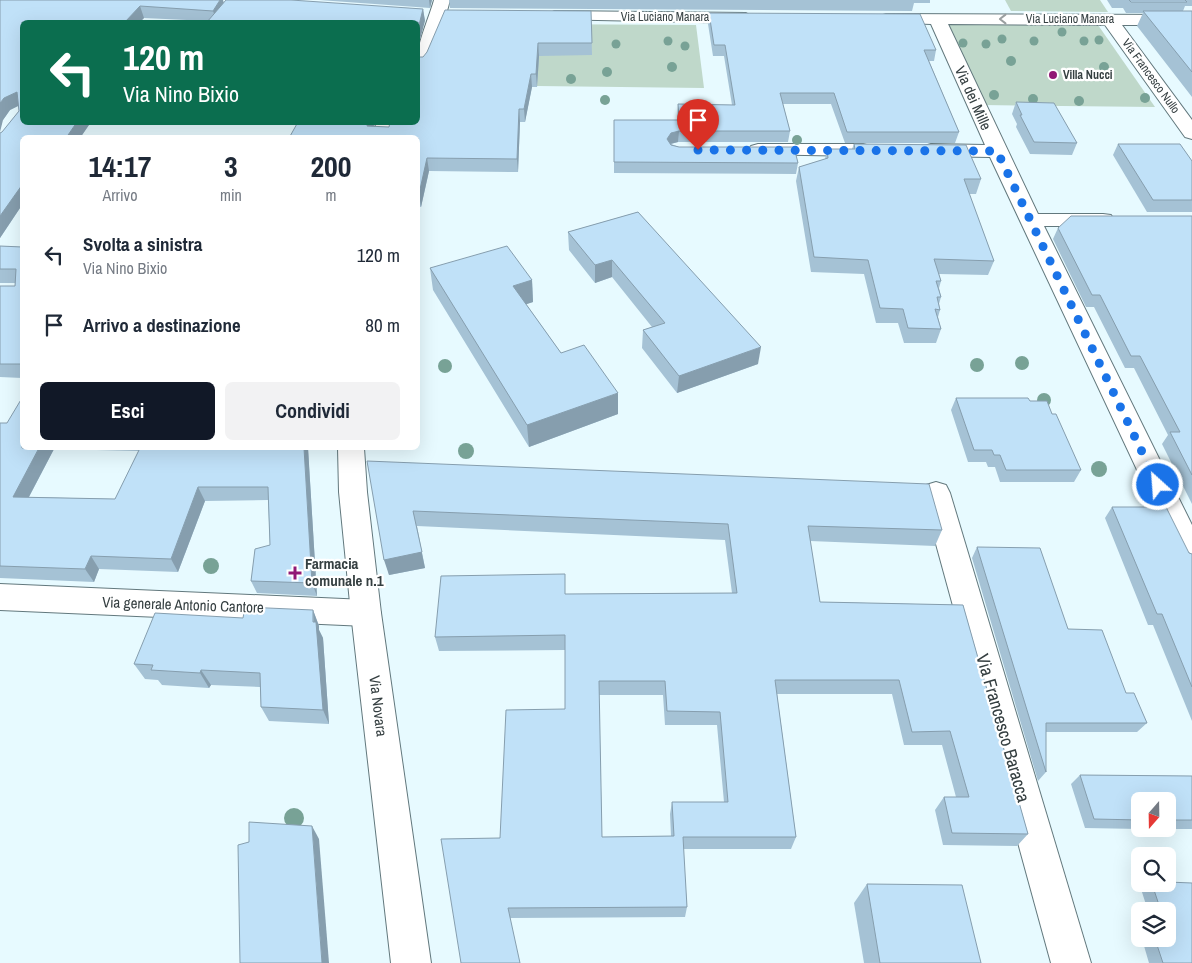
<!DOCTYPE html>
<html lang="it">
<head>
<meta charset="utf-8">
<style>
  body { margin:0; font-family:"Archivo Narrow",sans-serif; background:#f2f2f3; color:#1f2937; height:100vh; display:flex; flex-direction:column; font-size:19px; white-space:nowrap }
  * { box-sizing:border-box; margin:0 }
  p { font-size:16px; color:#747a83 }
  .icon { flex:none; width:28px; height:28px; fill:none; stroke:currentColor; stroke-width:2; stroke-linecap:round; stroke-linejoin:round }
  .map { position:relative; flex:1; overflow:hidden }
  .panel { position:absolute; left:20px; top:135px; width:400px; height:315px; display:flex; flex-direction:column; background:#fff; border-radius:8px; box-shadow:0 5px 20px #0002 }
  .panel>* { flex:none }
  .banner { position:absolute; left:20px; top:20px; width:400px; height:105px; border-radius:8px; box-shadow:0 5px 20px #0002; background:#0b6e4f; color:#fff; overflow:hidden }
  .needle { width:32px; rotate:200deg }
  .buttons { position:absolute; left:1131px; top:792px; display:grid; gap:10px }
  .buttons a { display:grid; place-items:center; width:45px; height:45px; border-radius:8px; background:#fff; box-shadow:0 5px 20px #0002; font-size:25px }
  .pin { position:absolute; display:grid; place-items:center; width:42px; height:42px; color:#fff; margin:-51px -21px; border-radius:50% 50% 50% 0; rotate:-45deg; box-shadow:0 0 5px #0007 }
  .pin .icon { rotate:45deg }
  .me { position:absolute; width:55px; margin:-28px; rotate:334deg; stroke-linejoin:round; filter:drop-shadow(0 0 4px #0008) }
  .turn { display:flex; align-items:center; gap:18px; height:105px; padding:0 20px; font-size:22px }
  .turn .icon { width:65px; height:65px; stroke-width:2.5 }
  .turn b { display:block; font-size:35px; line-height:42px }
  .eta { display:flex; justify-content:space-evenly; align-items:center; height:85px; text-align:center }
  .eta b { font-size:30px; font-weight:700; line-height:35px }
  .cta { display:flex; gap:10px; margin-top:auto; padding:10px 20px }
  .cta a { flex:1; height:58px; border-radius:8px; background:#111827; color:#fff; font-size:20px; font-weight:700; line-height:58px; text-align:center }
  .cta a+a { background:#f2f2f3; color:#1f2937 }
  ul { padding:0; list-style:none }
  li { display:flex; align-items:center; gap:15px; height:70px; padding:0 20px }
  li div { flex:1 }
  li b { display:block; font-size:19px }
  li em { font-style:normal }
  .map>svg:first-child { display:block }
</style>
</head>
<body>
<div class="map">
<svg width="1192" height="963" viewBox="0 0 1192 963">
  <rect width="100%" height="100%" fill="#e7faff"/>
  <g fill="#bfd8ca">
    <polygon points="1005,0 1100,0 1108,12 1011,11"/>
    <polygon points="523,24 696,25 704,88 537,86 538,64"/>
    <polygon points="943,24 1098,25 1155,107 982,105"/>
  </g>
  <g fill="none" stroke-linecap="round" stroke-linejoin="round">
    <g stroke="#62787d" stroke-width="2">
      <g id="minor">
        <polygon points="554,11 746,13 754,18 746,23 548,19 546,16"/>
        <polygon points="886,14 1192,15 1192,25 1122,25 1192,120 1192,139 1185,137 1105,25 948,24 1038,214 1103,214 1111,215 1114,220 1111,225 1103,226 1044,226 1192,525 1192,567 1182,563 1177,555 990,157 931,156 924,154 921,150 924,146 931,144 985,145 931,24 880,22 878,19 880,16"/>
        <polygon points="758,144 863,144 870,146 873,150 870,154 863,156 751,154 748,150 751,146"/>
        <polygon points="936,482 946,485 950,493 1091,963 1051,963 922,493 926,485"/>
        <polygon points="0,584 366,600 377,604 381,613 377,622 366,626 0,610"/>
      </g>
    </g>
    <g stroke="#62787d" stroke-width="2">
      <g id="tertiary">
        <path d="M 434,0 L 450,0 L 441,33 L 427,63 L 424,67 L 418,68 C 415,46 428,22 434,0 Z"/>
        <polygon points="377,122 396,122 390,138 371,138"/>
        <polygon points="338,448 364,448 367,492 381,613 431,963 391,963 351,613 339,492"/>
      </g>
    </g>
    <use href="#minor" fill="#fff" fill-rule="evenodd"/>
    <use href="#tertiary" fill="#fff" fill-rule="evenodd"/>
  </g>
  <g fill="#78a296">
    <circle cx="1062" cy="32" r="4.5"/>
    <circle cx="1002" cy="39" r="4.5"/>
    <circle cx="1099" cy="40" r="4.5"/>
    <circle cx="668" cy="41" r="4.5"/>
    <circle cx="1034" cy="41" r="4.5"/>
    <circle cx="1084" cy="41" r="4.5"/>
    <circle cx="963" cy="43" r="4.5"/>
    <circle cx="616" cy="44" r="4.5"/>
    <circle cx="986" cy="44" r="4.5"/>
    <circle cx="685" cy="46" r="4.5"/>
    <circle cx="1011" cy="61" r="5"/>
    <circle cx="672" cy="67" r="5"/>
    <circle cx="1104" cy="67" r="5"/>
    <circle cx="607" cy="72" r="5"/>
    <circle cx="571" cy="79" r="5"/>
    <circle cx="994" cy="95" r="5"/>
    <circle cx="1145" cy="98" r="5"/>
    <circle cx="1033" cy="99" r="5"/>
    <circle cx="605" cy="100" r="5"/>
    <circle cx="1079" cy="101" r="5"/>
    <circle cx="797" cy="140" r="5"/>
    <circle cx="1022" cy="363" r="7"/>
    <circle cx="977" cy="365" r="7"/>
    <circle cx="445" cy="366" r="7"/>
    <circle cx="1044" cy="400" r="7"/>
    <circle cx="466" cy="451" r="8"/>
    <circle cx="1099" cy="469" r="8"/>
    <circle cx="211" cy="566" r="8"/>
    <circle cx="294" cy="818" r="10"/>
  </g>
  <g fill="#a5c2d5" fill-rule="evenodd">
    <polygon points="0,0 224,3 423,9 425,21 208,21 144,18 140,22 22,22 22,122 91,122 80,138 22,138 22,205 0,238 0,133 2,132 19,111 18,106 10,110 3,120"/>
    <polygon points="319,0 432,0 430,8"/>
    <polygon points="449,0 930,0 930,3 914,3 912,11 450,8"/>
    <polygon points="1107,0 1192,0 1192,6 1185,6 1183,11 1192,11 1192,97 1137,26 1143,13 1126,13 1123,8 1112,8"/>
    <polygon points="591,11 592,55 539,56 537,87 532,87 525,122 520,122 518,172 429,171 421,207 418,206 418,138 374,127 389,127 423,57"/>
    <polygon points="709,13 936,50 934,61 929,61 959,132 955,143 845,143 831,104 783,104 790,131 788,142 678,142 671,144 679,147 798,163 796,174 614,173 614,120 677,120 678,104 732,105 724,56 713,56 708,24"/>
    <polygon points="1016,102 1077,143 1072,155 1030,154 1016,127 1017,124 1012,114"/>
    <polygon points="854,144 981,179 976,194 969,194 994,261 988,275 939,274 941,281 939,288 941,297 939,304 940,310 938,317 941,329 936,343 904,343 898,323 876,323 864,274 811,272 796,181 799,167 825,159 827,149 852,149"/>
    <polygon points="1118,144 1192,161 1192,212 1147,212 1113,155"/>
    <polygon points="638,212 758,364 677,393 642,348 643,330 652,327 612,277 595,283 569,250 568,232"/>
    <polygon points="1192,216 1192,504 1162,444 1168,435 1134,368 1125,368 1094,307 1086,307 1053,239 1058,228"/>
    <polygon points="0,246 22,247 22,378 0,377 0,286 15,286 15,283 0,283"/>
    <polygon points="430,268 532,280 533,302 526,304 561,353 618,414 529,447 433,290"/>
    <polygon points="956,398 1030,401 1052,414 1081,470 1074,482 1000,482 995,467 988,467 986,462 968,462 951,410"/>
    <path d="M 0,423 L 7,423 L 22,448 L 308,448 L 317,596 L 257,593 L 251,581 L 270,545 L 268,500 L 205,501 L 178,572 L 99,569 L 94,582 L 0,578 ZM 54,449 L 139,451 L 115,499 L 29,497 Z"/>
    <path d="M 367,461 L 942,530 L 935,546 L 810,541 L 820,602 L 963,605 L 1028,834 L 1017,846 L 943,845 L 935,810 L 944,797 L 956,797 L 942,745 L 904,745 L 892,694 L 777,694 L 796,837 L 791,849 L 683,849 L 687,907 L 685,917 L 511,918 L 461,963 L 500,838 L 565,709 L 565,650 L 439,651 L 435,637 L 565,594 L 732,593 L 725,540 L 417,526 L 425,568 L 389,575 ZM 599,695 L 663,695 L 665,725 L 717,725 L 724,802 L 672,802 L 670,814 L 671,836 L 602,837 Z"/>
    <polygon points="1112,507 1192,554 1192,721 1153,625 1148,625 1105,518"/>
    <polygon points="977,547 1068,629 1126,693 1147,723 1137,732 1046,732 1046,772 1038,781 972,558"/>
    <polygon points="313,610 319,626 319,630 323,638 329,724 269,721 261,707 260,687 211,685 209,688 162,685 158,680 145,679 134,664 243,618"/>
    <polygon points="1080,775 1192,776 1192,829 1153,829 1168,829 1168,801 1140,801 1140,829 1085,828 1071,784"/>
    <polygon points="867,884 981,963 864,963 854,903"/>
    <polygon points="1149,884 1168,884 1192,963 1149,963 1142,939 1168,939 1168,911 1148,911 1141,889"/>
  </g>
  <g fill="#869eae">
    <polygon points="220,0 223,0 225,7 217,22 213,11"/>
    <polygon points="429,0 432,0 430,8"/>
    <polygon points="140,6 144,18 140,22 125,22"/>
    <polygon points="423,9 425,21 418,47 418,29"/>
    <polygon points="538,43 539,56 537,87 536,74"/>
    <polygon points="531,74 532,87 525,122 524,109"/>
    <polygon points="17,92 22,104 10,110 3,120 0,132 0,103 4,98"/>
    <polygon points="519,109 520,122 518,172 517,159"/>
    <polygon points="77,122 91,122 80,138 66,138"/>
    <polygon points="368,122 375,122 370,138 367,126"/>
    <polygon points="679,131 678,142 670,144 667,139 671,133"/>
    <polygon points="427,158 429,171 421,207 419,194"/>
    <polygon points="22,185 22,205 0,238 0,216"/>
    <polygon points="612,260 612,277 595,283 595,265"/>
    <polygon points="532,280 533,302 515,308 513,286"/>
    <polygon points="761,347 758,364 677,393 679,376"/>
    <polygon points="618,393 618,414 529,447 527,425"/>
    <polygon points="39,448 53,448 54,449 22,510 13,497"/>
    <polygon points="304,448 308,448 317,596 312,583"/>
    <polygon points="198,487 205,501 178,572 171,559"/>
    <polygon points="413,511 425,568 389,575 384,560"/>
    <polygon points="91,556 99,569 94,582 85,569"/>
    <polygon points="313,610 319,626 319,630 323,638 329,724 323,710"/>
    <polygon points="201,670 211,685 209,688 200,673"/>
    <polygon points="312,826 319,839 329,963 322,963"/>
  </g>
  <g fill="#c0e1f8" stroke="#869eae" fill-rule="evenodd">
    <polygon points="0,0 220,0 213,11 140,6 125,22 22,22 22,122 77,122 66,138 22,138 22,185 0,216 0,133 2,132 19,111 17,92 4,98 0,103"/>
    <polygon points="226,0 291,0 423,9 418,29 418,22 207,22"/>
    <polygon points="1129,0 1185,0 1187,2 1131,2"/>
    <polygon points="445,10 591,11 592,43 538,43 536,74 531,74 524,109 519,109 517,159 427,158 419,194 418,194 418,138 289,138 298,122 368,122 367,126 389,127 390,122 418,122 418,57 423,57 427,52"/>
    <polygon points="1143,11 1192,11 1192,72"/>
    <polygon points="709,13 920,14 936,50 924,50 959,132 847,132 834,93 780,93 790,131 679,131 671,133 667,139 671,145 679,147 794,147 798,163 614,162 614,120 679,120 678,104 735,105 725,45 714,45"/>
    <polygon points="1016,102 1054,103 1077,143 1034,142 1020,115 1022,115"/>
    <polygon points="854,144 966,145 981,179 964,179 994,261 934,259 941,281 936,281 941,297 937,297 940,310 935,309 941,329 908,328 903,309 880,308 868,260 814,257 799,167 828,158 827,149 855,149"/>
    <polygon points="1118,144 1180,144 1192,161 1192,200 1153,200"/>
    <polygon points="638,212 761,347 679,376 643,330 665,323 612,260 595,265 568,232"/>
    <polygon points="1071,216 1192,216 1192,475 1170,432 1180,432 1140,356 1131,356 1100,295 1092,295 1058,228"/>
    <polygon points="0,246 22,247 22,364 0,364 0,286 15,286 16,269 0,269"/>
    <polygon points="507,246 532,280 513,286 561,353 584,345 618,393 527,425 430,268"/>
    <polygon points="22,398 22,448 39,448 13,497 115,499 140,448 304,448 312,583 251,581 255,549 270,545 268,487 198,487 171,559 91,556 85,569 0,566 0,423 7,423"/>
    <polygon points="956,398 1028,398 1030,401 1047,401 1052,414 1056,414 1081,470 1006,470 1000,455 994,455 992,450 974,450"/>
    <path d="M 367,461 L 929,484 L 942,530 L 808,526 L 820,602 L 963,605 L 1028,834 L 952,833 L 944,797 L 969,797 L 950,731 L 912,732 L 899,680 L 775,680 L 796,837 L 683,837 L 687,907 L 508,908 L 520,963 L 461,963 L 441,839 L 500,838 L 506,710 L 565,709 L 565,635 L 435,637 L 441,576 L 565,574 L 565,594 L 737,593 L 728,524 L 413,511 L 422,552 L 384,560 ZM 599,681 L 665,681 L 667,711 L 720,712 L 728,802 L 672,802 L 674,836 L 602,837 Z"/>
    <polygon points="1112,507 1166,507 1189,553 1192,554 1192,687 1162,614 1157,614"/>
    <polygon points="977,547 1040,548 1068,629 1102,630 1126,693 1134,693 1147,723 1046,723 1046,772"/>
    <polygon points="245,607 313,610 313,622 316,622 323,710 261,707 260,673 201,670 200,673 151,670 153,665 134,664 155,613 243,618"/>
    <polygon points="1080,775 1192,776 1192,820 1168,820 1168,801 1140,801 1140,820 1094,819"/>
    <polygon points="249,822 312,826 322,963 240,963 238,845 249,842"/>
    <polygon points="1168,882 1192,883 1192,963 1163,963 1155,939 1168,939 1168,911 1161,911 1152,884 1168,884"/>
    <polygon points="867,884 962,885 981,963 880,963"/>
  </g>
  <defs><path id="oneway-chevron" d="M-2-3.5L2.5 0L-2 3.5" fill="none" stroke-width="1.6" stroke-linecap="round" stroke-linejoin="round" transform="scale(1.25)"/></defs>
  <use stroke="#9a9fa0" href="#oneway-chevron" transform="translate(1003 19) rotate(-180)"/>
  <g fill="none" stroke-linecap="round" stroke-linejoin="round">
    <polyline stroke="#1a73e8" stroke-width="9" stroke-dasharray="0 16.2" points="698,150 997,151 1158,485"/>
  </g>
  <g fill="#911875" stroke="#fff" stroke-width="2">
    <circle cx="1053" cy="75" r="5"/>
    <path d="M292.5 565.5h5v5h5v5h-5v5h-5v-5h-5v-5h5z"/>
  </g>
  <g text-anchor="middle" stroke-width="4.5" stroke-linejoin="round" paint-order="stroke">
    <g font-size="12" fill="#353f41" stroke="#fff">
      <text x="665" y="21">Via Luciano Manara</text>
      <text x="1070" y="23">Via Luciano Manara</text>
      <text transform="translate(1151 76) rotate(54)" y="4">Via Francesco Nullo</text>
    </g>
    <g font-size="12" font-weight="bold" fill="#353f41" stroke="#fff" text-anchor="start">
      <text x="1063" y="79">Villa Nucci</text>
    </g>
    <g font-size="15" fill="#353f41" stroke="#fff">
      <text transform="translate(973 98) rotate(66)" y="5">Via dei Mille</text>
      <text transform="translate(183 605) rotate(2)" y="5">Via generale Antonio Cantore</text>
      <text transform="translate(378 706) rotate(83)" y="5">Via Novara</text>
    </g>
    <g font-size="15" font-weight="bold" fill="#353f41" stroke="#fff" text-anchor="start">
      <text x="305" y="569">Farmacia<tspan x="305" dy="17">comunale n.1</tspan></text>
    </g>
    <g font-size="18" fill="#353f41" stroke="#fff">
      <text transform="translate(1003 728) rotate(74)" y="6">Via Francesco Baracca</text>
    </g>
  </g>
</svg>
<div class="buttons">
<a><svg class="needle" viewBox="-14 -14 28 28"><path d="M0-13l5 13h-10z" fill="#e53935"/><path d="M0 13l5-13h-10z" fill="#747a83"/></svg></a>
<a><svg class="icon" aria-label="search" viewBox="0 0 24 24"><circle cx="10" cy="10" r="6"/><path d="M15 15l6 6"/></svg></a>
<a><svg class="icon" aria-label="layers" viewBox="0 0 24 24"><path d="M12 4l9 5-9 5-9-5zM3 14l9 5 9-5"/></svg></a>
</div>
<div class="pin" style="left:698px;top:150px;background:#d93025"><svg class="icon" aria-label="arrive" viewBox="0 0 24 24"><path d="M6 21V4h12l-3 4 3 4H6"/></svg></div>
<svg class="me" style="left:1158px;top:485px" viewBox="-20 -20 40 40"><circle r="17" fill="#1a73e8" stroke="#fff" stroke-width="3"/><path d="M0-11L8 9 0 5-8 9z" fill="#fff"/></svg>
<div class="banner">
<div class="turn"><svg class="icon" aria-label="left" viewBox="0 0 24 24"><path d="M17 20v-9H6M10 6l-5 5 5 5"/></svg><div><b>120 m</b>Via Nino Bixio</div></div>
</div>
<section class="panel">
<div class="eta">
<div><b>14:17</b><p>Arrivo</p></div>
<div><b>3</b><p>min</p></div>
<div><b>200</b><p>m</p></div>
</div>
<ul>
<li><svg class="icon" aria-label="left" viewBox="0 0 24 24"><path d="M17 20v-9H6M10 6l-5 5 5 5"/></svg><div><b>Svolta a sinistra</b><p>Via Nino Bixio</p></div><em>120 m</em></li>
<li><svg class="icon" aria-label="arrive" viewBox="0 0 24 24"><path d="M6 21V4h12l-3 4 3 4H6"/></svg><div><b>Arrivo a destinazione</b></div><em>80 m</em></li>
</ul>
<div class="cta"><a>Esci</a><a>Condividi</a></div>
</section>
</div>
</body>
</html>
